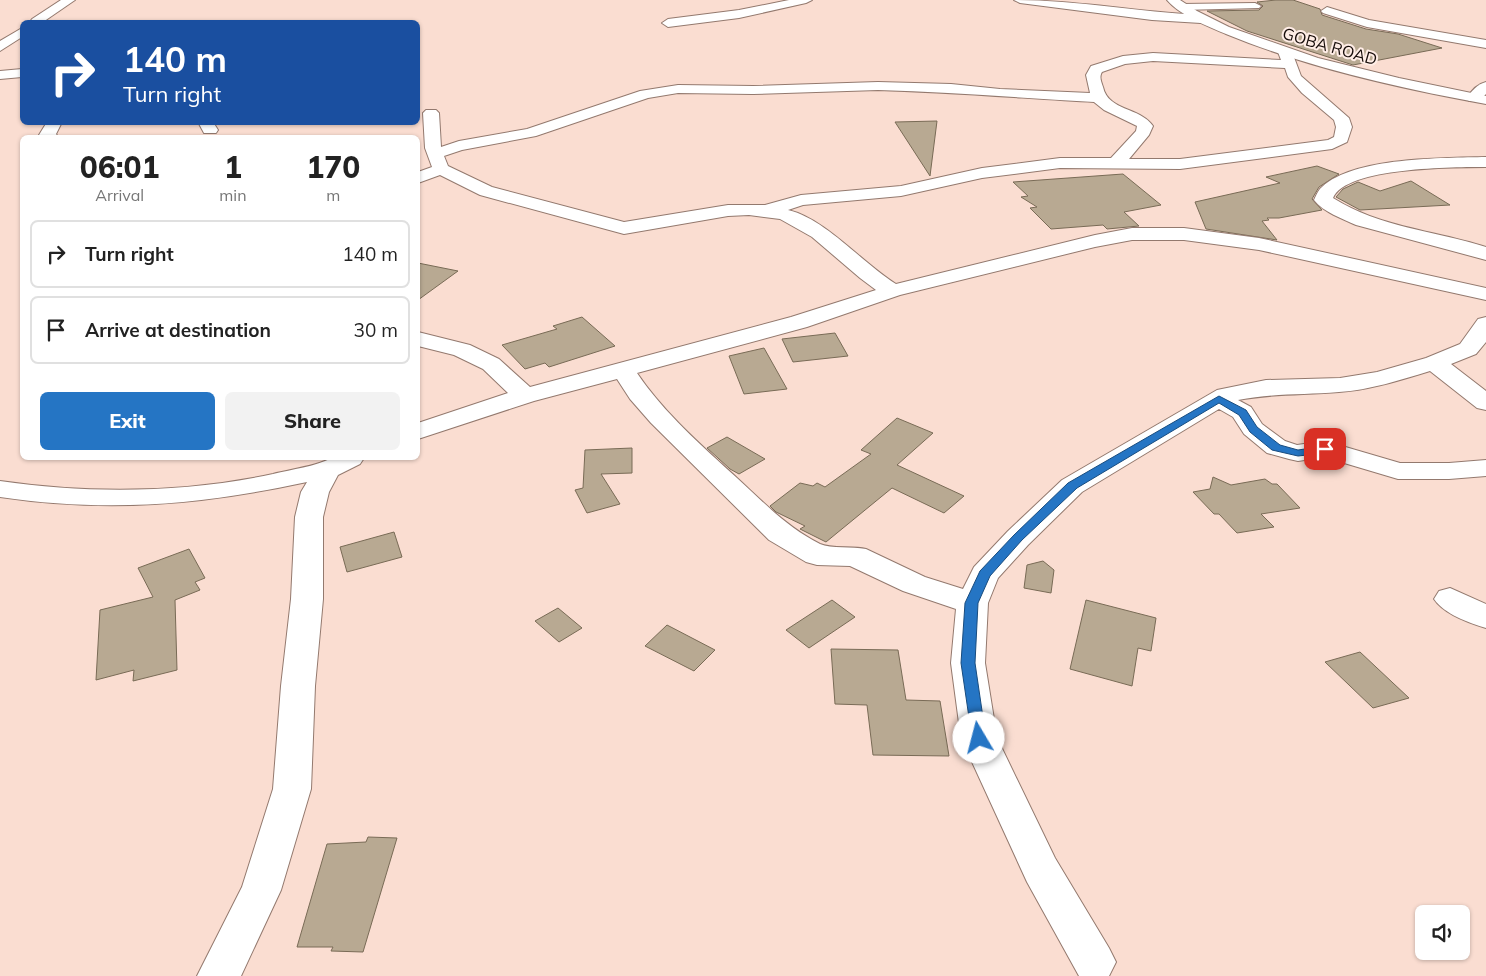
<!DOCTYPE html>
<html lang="en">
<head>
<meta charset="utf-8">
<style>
  body { margin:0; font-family:Mulish,sans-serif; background:#f2f2f2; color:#222; height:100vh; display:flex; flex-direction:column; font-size:19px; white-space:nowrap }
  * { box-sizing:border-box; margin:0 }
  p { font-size:16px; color:#767676 }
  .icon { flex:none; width:28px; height:28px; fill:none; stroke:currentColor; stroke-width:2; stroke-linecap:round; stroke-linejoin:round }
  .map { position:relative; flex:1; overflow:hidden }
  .sheet { position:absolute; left:20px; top:135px; width:400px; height:325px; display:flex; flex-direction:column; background:#fff; border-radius:8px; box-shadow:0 1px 4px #0004 }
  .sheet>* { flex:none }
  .top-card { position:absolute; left:20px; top:20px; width:400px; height:105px; border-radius:8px; box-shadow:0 1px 4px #0004; background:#1a4fa0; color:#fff; overflow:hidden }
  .fabs { position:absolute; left:1415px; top:905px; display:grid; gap:10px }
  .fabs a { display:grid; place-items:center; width:55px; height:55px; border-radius:8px; background:#fff; box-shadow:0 1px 4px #0004; font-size:25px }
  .pin { position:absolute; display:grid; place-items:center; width:42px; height:42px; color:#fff; margin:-21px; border-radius:10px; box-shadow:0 2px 8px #0006 }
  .me { position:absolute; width:55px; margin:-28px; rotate:352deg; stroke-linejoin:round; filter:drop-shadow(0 0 4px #0008) }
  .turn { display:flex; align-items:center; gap:18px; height:105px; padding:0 20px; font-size:22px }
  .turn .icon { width:65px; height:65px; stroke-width:2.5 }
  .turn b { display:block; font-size:35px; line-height:42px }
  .eta { display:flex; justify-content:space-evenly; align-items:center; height:85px; text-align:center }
  .eta b { font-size:30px; font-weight:800; line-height:35px }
  .action { display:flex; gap:10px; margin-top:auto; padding:10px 20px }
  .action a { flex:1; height:58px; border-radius:8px; background:#2575c4; color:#fff; font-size:20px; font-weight:800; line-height:58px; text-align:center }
  .action a+a { background:#f2f2f2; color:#222 }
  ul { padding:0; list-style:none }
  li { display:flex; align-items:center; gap:15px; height:68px; margin:0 10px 8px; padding:0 10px; border:2px solid #e0e0e0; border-radius:8px }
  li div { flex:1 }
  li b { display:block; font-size:19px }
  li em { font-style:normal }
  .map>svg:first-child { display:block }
</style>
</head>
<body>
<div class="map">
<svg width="1486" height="976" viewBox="0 0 1486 976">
  <rect width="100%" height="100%" fill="#faddd1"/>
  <g fill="#b8a992" stroke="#796b56">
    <polygon points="1276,0 1293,0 1320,9 1322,15 1366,29 1398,34 1442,48 1353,65 1247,31 1207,11 1259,10 1263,6 1257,2"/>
    <polygon points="937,121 930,176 895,122"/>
    <polygon points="1317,166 1339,174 1319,187 1312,199 1322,210 1279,218 1267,218 1269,220 1262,221 1277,240 1206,229 1195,202 1280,183 1266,177"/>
    <polygon points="1123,174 1161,205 1124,212 1139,226 1107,229 1103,225 1051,229 1030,208 1037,207 1021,197 1028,196 1013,182"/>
    <polygon points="1411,181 1450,205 1360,210 1336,197 1343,189 1358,182 1380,191"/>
    <polygon points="418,263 458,271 418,300"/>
    <polygon points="582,317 615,346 549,367 545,363 525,369 502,345 557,329 553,326"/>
    <polygon points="835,333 848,356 793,362 782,339"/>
    <polygon points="764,348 787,389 744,394 729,356"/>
    <polygon points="897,418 933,433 897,465 964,496 944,513 892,488 826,542 800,529 805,526 776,512 770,506 800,483 813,486 817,483 825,487 871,454 861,450"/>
    <polygon points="727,437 765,459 739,474 730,469 707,448"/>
    <polygon points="632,448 632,473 601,474 620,504 587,513 575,490 583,488 585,450"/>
    <polygon points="1213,477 1231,485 1265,479 1272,484 1277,484 1300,508 1261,514 1274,527 1237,533 1219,514 1214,514 1193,492 1210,489"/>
    <polygon points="394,532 402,557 347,572 340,547"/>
    <polygon points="189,549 205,578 195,582 200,590 175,600 177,670 133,681 134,670 96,680 100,610 153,597 138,568"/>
    <polygon points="1043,561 1054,570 1051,593 1024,588 1027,565"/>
    <polygon points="832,600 855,617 809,648 786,630"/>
    <polygon points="1086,600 1156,618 1151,651 1138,648 1132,686 1070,669"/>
    <polygon points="558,608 582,628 559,642 535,621"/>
    <polygon points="667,625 715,650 694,671 645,646"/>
    <polygon points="831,649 898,650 906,700 940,701 949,756 873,755 867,705 835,704"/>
    <polygon points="1360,652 1409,698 1373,708 1325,662"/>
    <polygon points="368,837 397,838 363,952 331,951 333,947 297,947 327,844 366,842"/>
  </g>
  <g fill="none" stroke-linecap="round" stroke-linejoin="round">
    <g stroke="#93796e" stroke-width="2">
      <g id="street">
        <polygon points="61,0 75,0 43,22 30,22 32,19"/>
        <polygon points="789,0 812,0 806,3 739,18 668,27 662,23 668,19 739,10"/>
        <path d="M 1014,0 C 1077,0 1139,12 1201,15 L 1207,19 L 1201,23 L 1152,20 L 1020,3 Z"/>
        <polygon points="1255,3 1261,6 1259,8 1182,10 1176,7 1182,4"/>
        <polygon points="1327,7 1369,20 1486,40 1486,48 1367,27 1323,13 1321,11"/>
        <polygon points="22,28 22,37 0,51 0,41"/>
        <path d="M 1285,48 L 1292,52 L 1301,76 L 1349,118 L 1352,127 L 1347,142 L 1332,149 L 1180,169 L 1060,168 L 982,178 L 901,196 L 803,205 L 788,210 C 826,219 862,263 896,284 L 1095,235 L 1132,228 L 1184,228 L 1259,238 L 1486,288 L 1486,300 L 1259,250 L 1184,240 L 1132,240 L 1095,247 L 900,295 L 807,327 L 637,373 C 664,413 702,446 737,478 C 763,502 788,528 820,544 C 831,549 852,546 866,549 L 925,577 L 963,589 L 974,567 L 1008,531 L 1062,480 L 1217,390 L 1266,380 L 1340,378 L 1377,372 L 1426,358 L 1460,344 L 1478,319 L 1486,317 L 1486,342 L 1476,354 L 1451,364 L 1486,391 L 1486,410 L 1477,408 L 1430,371 C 1400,380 1370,390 1339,392 C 1304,395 1274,393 1238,400 L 1251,407 L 1262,424 L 1285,441 L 1297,445 L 1325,441 L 1400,463 L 1449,463 L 1486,460 L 1486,476 L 1449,479 L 1398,479 L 1324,457 L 1298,461 L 1289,459 L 1267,453 L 1244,434 L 1233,417 L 1219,409 L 1082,492 L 1028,545 L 998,578 L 988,603 L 985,663 L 997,738 L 1055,858 L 1109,948 L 1116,962 L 1109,976 L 1079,976 L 1027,882 L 961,738 L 951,663 L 956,609 L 903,591 L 850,566 L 817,565 L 806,562 L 769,540 L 651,423 L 630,399 L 617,379 L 534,401 L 418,439 L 418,423 L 508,393 L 483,369 L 454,355 L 418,346 L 418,332 L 470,345 L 499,359 L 530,387 L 791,317 L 876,290 L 860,278 L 812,237 L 780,219 L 749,215 L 728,216 L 624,234 L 480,195 L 440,175 L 418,183 L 418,172 L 432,167 L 425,148 L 423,113 L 426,110 L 436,110 L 439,113 L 441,147 L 459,141 L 527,129 L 640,91 L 678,85 L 753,86 L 878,82 L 951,84 L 1000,89 L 1090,93 L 1086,75 L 1091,66 L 1123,56 L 1153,53 L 1281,60 L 1278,52 ZM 1153,61 L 1285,68 L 1288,77 L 1302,93 L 1334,120 L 1336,127 L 1334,137 L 1328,140 L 1180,159 L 1129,159 L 1149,135 L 1153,126 C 1140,107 1108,111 1103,87 C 1101,81 1099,77 1102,72 L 1125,64 ZM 878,90 C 950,92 1022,98 1094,102 L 1104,110 L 1137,126 L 1136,131 L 1111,158 L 1060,158 L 982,168 L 901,186 L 801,195 L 765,205 L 728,205 L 624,222 L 492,187 L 448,166 L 444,156 L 462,150 L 536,136 L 648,98 L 678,93 L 753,94 Z"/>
        <polygon points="22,69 22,77 0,79 0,71"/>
        <path d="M 1486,82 L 1486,94 L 1479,101 L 1469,101 L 1467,98 C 1471,91 1478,84 1486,82 Z"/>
        <polygon points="47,122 62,122 56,134 59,138 41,138 39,135"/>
        <polygon points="198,122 213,122 218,130 216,133 204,133"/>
        <path d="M 1486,157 L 1486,167 C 1455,167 1346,167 1333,198 C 1381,228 1433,230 1486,247 L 1486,260 L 1356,225 C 1343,219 1323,212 1314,200 C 1316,196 1318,190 1322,187 C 1354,157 1443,158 1486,157 Z"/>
        <path d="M 332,458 L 364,458 L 360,464 L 338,475 L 329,492 L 323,517 L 323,599 L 315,686 L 311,789 L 281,890 L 241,976 L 197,976 L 242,887 L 273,789 L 281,686 L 291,599 L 295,517 L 301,492 L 307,482 C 201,505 108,513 0,497 L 0,481 C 90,494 184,493 273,474 C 293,469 314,467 332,458 Z"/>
        <path d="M 1450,588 L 1486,604 L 1486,628 C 1469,623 1444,614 1434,599 L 1439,591 Z"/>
      </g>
    </g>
    <g stroke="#93796e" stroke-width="2">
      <path id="secondary" d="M 1167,0 L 1180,0 L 1197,11 L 1229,27 L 1318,58 L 1399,78 L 1486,96 L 1486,104 C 1398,88 1309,68 1226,34 C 1207,26 1181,16 1167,0 Z"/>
    </g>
    <use href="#street" fill="#fff" fill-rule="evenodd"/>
    <use href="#secondary" fill="#fff" fill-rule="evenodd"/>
  </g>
  <polygon fill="#2575c4" stroke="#184c7f" points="1219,396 1246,410 1257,427 1280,445 1298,450 1325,446 1331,449 1325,453 1298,456 1272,450 1250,432 1239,415 1219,403 1077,488 1022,540 990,576 978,603 975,663 986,738 984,742 979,744 974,742 972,738 961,663 965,603 980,571 1014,535 1068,483"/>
  <g text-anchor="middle" stroke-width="4" stroke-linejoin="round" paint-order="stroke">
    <g font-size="16" fill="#170d0a" stroke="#ffede6">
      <text transform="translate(1330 46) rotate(16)" y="6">GOBA ROAD</text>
    </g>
  </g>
</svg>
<div class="fabs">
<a><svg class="icon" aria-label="sound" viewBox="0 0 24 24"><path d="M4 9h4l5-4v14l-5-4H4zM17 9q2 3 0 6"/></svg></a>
</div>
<div class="pin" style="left:1325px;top:449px;background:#d93025"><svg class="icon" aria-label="arrive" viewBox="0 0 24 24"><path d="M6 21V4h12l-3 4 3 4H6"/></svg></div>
<svg class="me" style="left:979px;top:738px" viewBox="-20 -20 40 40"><circle r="19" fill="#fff"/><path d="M0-13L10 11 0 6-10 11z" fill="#2575c4"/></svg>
<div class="top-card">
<div class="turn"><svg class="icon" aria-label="right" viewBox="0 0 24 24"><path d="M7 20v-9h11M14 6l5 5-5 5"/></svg><div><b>140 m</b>Turn right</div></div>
</div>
<section class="sheet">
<div class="eta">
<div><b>06:01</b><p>Arrival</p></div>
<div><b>1</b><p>min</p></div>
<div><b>170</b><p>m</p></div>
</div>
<ul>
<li><svg class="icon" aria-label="right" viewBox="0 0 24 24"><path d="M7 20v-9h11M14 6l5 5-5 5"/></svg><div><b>Turn right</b></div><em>140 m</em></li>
<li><svg class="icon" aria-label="arrive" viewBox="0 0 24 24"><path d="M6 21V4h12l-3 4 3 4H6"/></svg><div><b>Arrive at destination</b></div><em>30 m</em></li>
</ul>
<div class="action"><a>Exit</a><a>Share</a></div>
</section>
</div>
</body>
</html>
